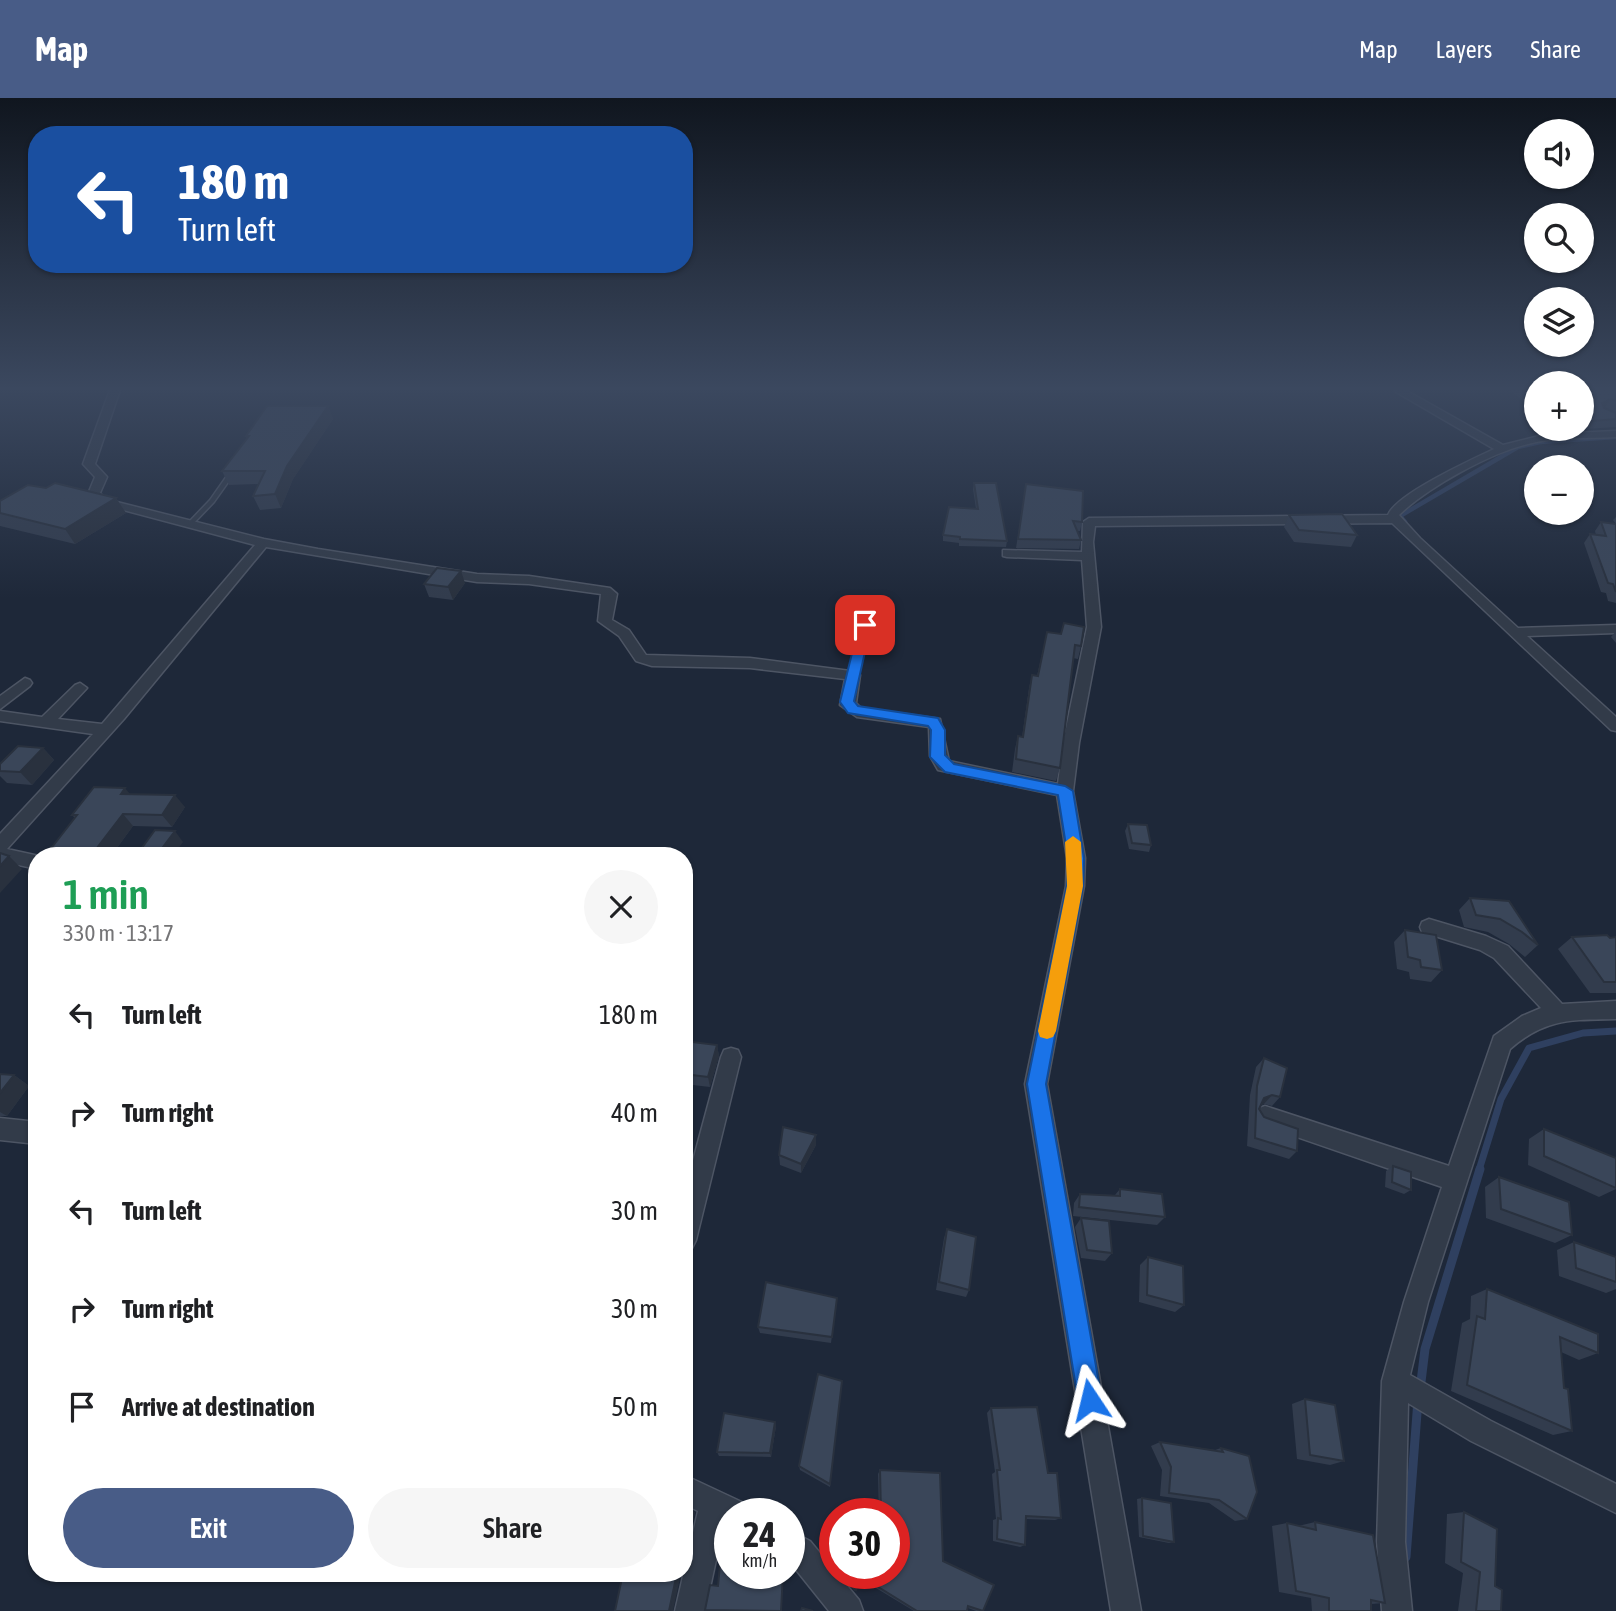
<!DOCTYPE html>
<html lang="en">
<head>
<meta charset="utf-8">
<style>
  body { margin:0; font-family:"Asap Condensed",sans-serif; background:#f6f6f6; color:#202124; height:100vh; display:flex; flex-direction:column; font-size:26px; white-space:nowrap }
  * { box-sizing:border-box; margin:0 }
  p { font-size:23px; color:#757577 }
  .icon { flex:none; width:38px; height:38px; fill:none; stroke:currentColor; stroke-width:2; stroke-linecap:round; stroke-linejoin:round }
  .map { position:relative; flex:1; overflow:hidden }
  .side { position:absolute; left:28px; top:749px; width:665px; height:735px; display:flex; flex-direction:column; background:#fff; border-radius:28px; box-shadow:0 2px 5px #0004 }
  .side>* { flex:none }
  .banner { position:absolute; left:28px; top:28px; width:665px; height:147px; border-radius:28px; box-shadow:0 2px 5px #0004; background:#1a4fa0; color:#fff; overflow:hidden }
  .tools { position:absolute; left:1524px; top:21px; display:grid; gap:14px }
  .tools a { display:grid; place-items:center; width:70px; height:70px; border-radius:50%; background:#fff; box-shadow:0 2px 5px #0004; font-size:35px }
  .speed { position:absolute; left:714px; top:1400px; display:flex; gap:14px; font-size:35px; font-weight:700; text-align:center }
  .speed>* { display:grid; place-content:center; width:91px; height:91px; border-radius:50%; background:#fff; box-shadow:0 2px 5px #0004; line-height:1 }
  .speed small { font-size:18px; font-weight:400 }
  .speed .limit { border:10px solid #d22; background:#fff; color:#111 }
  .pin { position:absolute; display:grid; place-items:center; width:60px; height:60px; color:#fff; margin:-30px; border-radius:14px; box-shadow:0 4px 10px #0006 }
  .me { position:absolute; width:77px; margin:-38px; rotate:350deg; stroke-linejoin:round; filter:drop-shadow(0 0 5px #0008) }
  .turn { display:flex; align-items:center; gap:24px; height:147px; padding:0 35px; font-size:32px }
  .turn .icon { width:91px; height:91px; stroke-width:2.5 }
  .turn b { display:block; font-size:49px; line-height:60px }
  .round { display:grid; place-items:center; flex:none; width:74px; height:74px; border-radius:37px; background:#f6f6f6 }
  .headline { display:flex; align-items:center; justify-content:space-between; height:119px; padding:0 35px }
  h1 { font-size:42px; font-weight:600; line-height:52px; color:#1e9e55 }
  .cta { display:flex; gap:14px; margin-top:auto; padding:14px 35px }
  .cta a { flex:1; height:80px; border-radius:42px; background:#485c87; color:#fff; font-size:28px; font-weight:600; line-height:80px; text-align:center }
  .cta a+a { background:#f6f6f6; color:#202124 }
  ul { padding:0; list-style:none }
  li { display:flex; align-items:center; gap:21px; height:98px; padding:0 35px }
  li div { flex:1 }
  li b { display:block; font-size:26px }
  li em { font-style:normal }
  header { display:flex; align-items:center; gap:42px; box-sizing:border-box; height:98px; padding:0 35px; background:#485c87; color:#fff }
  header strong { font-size:33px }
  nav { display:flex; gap:38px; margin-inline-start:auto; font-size:24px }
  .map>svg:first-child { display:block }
</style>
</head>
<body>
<header>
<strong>Map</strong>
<nav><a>Map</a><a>Layers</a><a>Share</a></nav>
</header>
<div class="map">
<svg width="1616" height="1513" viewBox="0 0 1616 1513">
  <rect width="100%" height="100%" fill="#1e2839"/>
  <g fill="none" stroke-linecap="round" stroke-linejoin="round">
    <polyline stroke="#2f4060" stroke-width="4.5" points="1405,424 1400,418 1518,349 1540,344 1616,339"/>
    <polyline stroke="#2f4060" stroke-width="7" points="1479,1072 1501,1001 1529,950 1583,935 1616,933"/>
    <g stroke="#2f4060" stroke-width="9">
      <polyline points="1420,1292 1425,1251 1480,1071"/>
      <polyline points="1406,1459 1418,1302"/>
    </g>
    <g stroke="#4d5564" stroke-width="3">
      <g id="service">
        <polygon points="231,372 236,373 214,404 192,427 188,427 188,425 210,402"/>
        <polygon points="869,506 872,508 857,577 853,579 849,577 866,508"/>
      </g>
    </g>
    <g stroke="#4d5564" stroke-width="3">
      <g id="minor">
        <path d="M 111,289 L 121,289 L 95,366 L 107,379 L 100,395 L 105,401 L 264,441 L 318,451 L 477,476 L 529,478 L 610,490 L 617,496 L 612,522 L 629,532 L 646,557 L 750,560 L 858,574 L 860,577 L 856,605 L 861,610 L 940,621 L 949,663 L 1058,686 L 1063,645 L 1087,529 L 1082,462 L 1007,459 L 1003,458 L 1003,452 L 1082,454 L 1083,424 L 1089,420 L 1388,417 C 1396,396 1471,362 1494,351 L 1396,294 L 1395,292 L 1400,289 L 1503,347 L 1547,336 L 1616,333 L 1616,339 C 1587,341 1557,338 1528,346 C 1490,355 1428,389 1399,417 L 1420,440 L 1518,530 L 1616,527 L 1616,535 L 1527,538 L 1616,619 L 1616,633 L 1611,632 L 1392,425 L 1095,428 L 1093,444 L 1101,529 L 1079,645 L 1073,693 L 1085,760 L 1084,788 L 1047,986 L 1141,1513 L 1111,1513 L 1025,986 L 1066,788 L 1067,760 L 1057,697 L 938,672 L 930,658 L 929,629 L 857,619 L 840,607 L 845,581 L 750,570 L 652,568 L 636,563 L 619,538 L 598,523 L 601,496 L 529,486 L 477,484 L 266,449 L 124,621 L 7,751 L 39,758 L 37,771 L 0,763 L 0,736 L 93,636 L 0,623 L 0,613 L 42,619 L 75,587 L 80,585 L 87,590 L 58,621 L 102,626 L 255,447 L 97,405 L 88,396 L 95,379 L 83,366 Z"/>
        <polygon points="25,580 30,582 32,585 30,588 0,611 0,598"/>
        <path d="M 1429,821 L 1486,838 L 1508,848 L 1562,906 L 1616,903 L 1616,921 C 1571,922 1546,920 1510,951 L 1428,1204 L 1410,1277 L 1491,1323 L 1616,1386 L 1616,1415 L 1471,1343 L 1408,1305 L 1405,1444 L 1412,1513 L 1382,1513 L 1377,1444 L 1382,1283 L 1404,1204 L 1442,1089 L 1265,1028 L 1257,1025 L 1254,1018 L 1257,1011 L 1265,1008 L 1449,1068 L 1494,938 L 1522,918 L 1541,910 L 1494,860 L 1480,852 L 1422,834 L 1420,829 L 1422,824 Z"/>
        <polygon points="731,950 738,952 741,959 696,1142 692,1150 684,1154 684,1096 721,959 724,952"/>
        <polygon points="0,1020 37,1024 37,1046 0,1042"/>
        <polygon points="684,1377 746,1406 750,1416 730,1416 730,1428 724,1425 705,1513 675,1513 698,1413 684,1406"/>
        <polygon points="789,1432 810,1443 859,1502 863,1513 829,1513 789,1463"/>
      </g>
    </g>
    <use href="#service" fill="#323b49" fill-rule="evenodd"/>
    <use href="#minor" fill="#323b49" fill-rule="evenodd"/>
  </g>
  <g fill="#323c4d">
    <polygon points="1505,289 1536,289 1536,312"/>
    <polygon points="1582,289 1616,289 1616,314 1605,309 1604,309 1616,315 1616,329 1570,332 1567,331 1582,331"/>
    <polygon points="328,308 333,321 293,381 281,410 260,412 253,398 259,386 229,387 222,373 247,341 246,338"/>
    <polygon points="974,385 1007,443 1006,449 959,448 959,445 943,443 943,437 976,411 973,391"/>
    <polygon points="1026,386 1082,424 1080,433 1077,433 1081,442 1079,451 1016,450"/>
    <polygon points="116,400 126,415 75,446 0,428 0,403"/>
    <polygon points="1289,417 1357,437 1351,449 1294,444 1284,429"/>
    <polygon points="1616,419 1616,505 1608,503 1606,495 1601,494 1584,445 1590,436 1596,437 1595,433 1601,424 1616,426 1613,422"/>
    <polygon points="465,485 453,502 429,499 424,486"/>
    <polygon points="1616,533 1616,545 1611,539"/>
    <polygon points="1047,534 1081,548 1078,561 1073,560 1060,670 1056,683 1012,674 1015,651 1018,638 1022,639 1029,590 1032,577 1037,578"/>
    <polygon points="43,650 54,662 32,687 7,685 0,678 0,666"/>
    <polygon points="130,696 185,709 172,729 133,728 111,758 54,758 49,753 75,720 72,717"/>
    <polygon points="1128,726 1151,747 1149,754 1129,751 1125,733"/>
    <polygon points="1470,800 1509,803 1538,847 1525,859 1509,846 1488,834 1464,829 1459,812"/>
    <polygon points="1405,832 1442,872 1431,884 1410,881 1409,874 1397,871 1394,844"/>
    <polygon points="1572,839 1616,839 1616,895 1590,895 1558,851"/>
    <polygon points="684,943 717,947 719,958 710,989 684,986"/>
    <polygon points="1264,960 1280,999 1272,1008 1264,1006 1261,1007 1259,1011 1264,1019 1297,1053 1289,1061 1247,1048 1250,997 1256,969"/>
    <polygon points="0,976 14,977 29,988 7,1018 0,1018"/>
    <polygon points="1544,1031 1616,1060 1616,1091 1599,1099 1528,1067 1529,1041"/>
    <polygon points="816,1047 801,1075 780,1067 779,1057"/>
    <polygon points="1393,1068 1411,1092 1404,1096 1385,1089 1386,1073"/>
    <polygon points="1499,1079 1572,1137 1555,1145 1486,1120 1485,1089"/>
    <polygon points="1120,1091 1165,1119 1157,1127 1073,1118 1074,1105 1080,1096 1115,1097"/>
    <polygon points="1081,1120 1112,1155 1105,1163 1081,1160 1075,1129"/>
    <polygon points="947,1131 969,1192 966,1199 936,1192 944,1140"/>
    <polygon points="1574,1144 1616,1184 1616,1191 1606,1195 1559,1178 1557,1152"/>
    <polygon points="1148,1159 1184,1207 1175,1214 1139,1204 1140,1167"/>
    <polygon points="1487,1191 1598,1255 1579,1262 1561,1254 1564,1290 1572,1333 1553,1337 1451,1293 1462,1225 1470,1221 1471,1198"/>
    <polygon points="837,1200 831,1245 760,1235 758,1229"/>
    <polygon points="842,1283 830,1389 800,1372 799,1368"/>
    <polygon points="1305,1301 1344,1363 1330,1367 1297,1361 1292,1306"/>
    <polygon points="991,1310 1048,1375 1061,1420 1055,1422 1026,1421 1025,1447 1020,1449 993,1443 993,1422 996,1421 992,1376 995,1374 987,1315"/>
    <polygon points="775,1324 776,1328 771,1359 719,1358 717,1354"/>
    <polygon points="1160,1344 1215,1352 1221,1350 1247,1421 1235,1423 1209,1405 1160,1398 1162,1372 1151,1348"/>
    <polygon points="880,1372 943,1463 983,1513 976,1513 968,1510 967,1513 914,1513 861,1481 856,1492 855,1493 840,1475 894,1475 894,1416 879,1416 878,1376"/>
    <polygon points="1142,1400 1174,1444 1169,1445 1139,1439 1137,1401"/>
    <polygon points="1464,1414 1495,1488 1501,1513 1458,1513 1463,1475 1445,1465 1447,1416"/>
    <polygon points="1315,1424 1385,1505 1371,1506 1371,1513 1312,1513 1311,1500 1279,1494 1272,1428 1287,1425 1298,1428"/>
  </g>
  <g fill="#29313e">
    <polygon points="1611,301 1605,309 1596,313 1602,305"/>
    <polygon points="328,308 333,321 293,381 281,410 275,396 287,368"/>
    <polygon points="116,400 126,415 75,446 65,431"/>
    <polygon points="461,473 465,485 453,502 448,489"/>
    <polygon points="43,650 54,662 32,687 20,674"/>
    <polygon points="125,690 135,702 121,696"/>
    <polygon points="175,697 185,709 172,729 162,717"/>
    <polygon points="123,716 133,728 111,758 96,758 93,755"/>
    <polygon points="175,733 183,744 175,755 177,758 164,758 163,749"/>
    <polygon points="9,758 22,771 0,795 0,768"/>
    <polygon points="717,947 719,958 710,989 708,979"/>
    <polygon points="14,977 29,988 7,1018 0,1014 0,995"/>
    <polygon points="1272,997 1264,1006 1256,1009 1264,1000"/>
    <polygon points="816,1037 816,1047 801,1075 801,1066"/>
    <polygon points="775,1324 776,1328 771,1359 770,1355"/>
    <polygon points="692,1412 695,1414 689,1442 685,1440"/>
    <polygon points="677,1475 681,1475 673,1513 669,1513"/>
  </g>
  <g fill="#3a4659" stroke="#29313e" stroke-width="2">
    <polygon points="1521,289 1536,289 1536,301"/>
    <polygon points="1582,289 1616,289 1616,303 1611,301 1602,305 1604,310 1616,315 1616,321 1582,324"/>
    <polygon points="267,308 328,308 287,368 275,396 253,398 265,373 222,373 249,338 246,338"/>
    <polygon points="55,385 116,400 65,431 0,415 0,403 28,387 46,390"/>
    <polygon points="974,385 996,385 1007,443 960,441 960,439 943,437 949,409 978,411"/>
    <polygon points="1026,386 1083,393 1082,424 1073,423 1081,442 1018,441"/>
    <polygon points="1342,416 1357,437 1299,432 1289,417"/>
    <polygon points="1601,424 1616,426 1616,494 1613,486 1608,485 1590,436 1606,438"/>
    <polygon points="437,470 461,473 448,489 424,486"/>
    <polygon points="1064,525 1084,529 1081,548 1075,547 1060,670 1016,661 1018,638 1023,639 1032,577 1038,578 1047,534 1061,536"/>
    <polygon points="18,648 43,650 20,674 0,673 0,666"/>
    <polygon points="94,689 125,690 121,696 175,697 162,717 123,716 93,755 49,753 77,717 72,717"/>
    <polygon points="1128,726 1147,727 1151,747 1132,745"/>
    <polygon points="155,732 175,733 163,749 170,750 164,758 136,758"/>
    <polygon points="0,755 9,758 0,768"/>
    <polygon points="1470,800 1509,803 1538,847 1522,834 1500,821 1476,817"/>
    <polygon points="1405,832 1436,837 1442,872 1421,869 1420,862 1408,859"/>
    <polygon points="1607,837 1610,840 1616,839 1616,884 1604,884 1572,839"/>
    <polygon points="684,943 717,947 708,979 684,976"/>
    <polygon points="1264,960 1287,970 1280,999 1272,997 1264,1000 1259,1011 1264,1019 1298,1031 1297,1053 1255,1040 1257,988"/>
    <polygon points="0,976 14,977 0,995"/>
    <polygon points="783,1029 816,1037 801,1066 779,1057"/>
    <polygon points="1544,1031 1616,1060 1616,1090 1544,1058"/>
    <polygon points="1393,1068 1411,1074 1411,1092 1392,1084"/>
    <polygon points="1499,1079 1569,1104 1572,1137 1501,1111"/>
    <polygon points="1120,1091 1162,1096 1165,1119 1079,1109 1080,1096 1120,1098"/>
    <polygon points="1081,1120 1109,1123 1112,1155 1087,1152"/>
    <polygon points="947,1131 976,1139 969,1192 939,1184"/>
    <polygon points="1574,1144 1616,1159 1616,1184 1576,1170"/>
    <polygon points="1148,1159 1183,1168 1184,1207 1147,1197"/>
    <polygon points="766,1184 837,1200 832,1239 758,1229"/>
    <polygon points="1487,1191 1598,1236 1598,1255 1560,1239 1564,1290 1568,1291 1572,1333 1467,1287 1477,1218 1485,1221"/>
    <polygon points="818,1276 842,1283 830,1386 799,1368"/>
    <polygon points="1305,1301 1335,1307 1344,1363 1310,1357"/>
    <polygon points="1037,1309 1048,1375 1057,1375 1061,1420 1026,1418 1025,1447 997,1441 998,1420 1001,1421 997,1372 1000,1372 991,1310"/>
    <polygon points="724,1315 775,1324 770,1355 717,1354"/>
    <polygon points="1160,1344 1223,1354 1221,1350 1249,1358 1257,1394 1247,1421 1219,1402 1169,1395 1171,1369"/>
    <polygon points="880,1372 940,1375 943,1463 994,1487 983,1513 968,1508 967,1513 917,1513 862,1479 856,1492 842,1475 894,1475 894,1416 881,1416"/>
    <polygon points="1142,1400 1171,1405 1174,1444 1143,1438"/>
    <polygon points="684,1408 692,1412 685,1440 684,1440"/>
    <polygon points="1464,1414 1497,1431 1495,1488 1502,1492 1501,1513 1476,1513 1480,1474 1461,1464"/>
    <polygon points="1315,1424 1373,1437 1385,1505 1371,1502 1371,1513 1329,1513 1329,1500 1296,1493 1287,1425 1316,1432"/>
    <polygon points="730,1425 730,1475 783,1475 781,1513 705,1512 710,1487 718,1488 722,1445 719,1445 723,1426 728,1428"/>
    <polygon points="835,1437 835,1466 826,1456"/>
    <polygon points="623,1475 677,1475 669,1513 615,1513"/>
    <polygon points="802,1510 813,1513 801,1513"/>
  </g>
  <linearGradient id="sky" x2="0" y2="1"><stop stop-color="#10161f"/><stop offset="0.58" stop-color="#3b485f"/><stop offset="1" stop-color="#3b485f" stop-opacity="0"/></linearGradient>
  <rect width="1616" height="501" fill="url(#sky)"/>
  <polygon fill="#1a73e8" stroke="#114b97" stroke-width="2" points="865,523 871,527 854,603 858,608 938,620 945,632 945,657 954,666 1065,688 1073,693 1084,760 1083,788 1046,986 1102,1302 1099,1311 1090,1314 1082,1311 1078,1302 1027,986 1067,788 1068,760 1058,697 945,674 930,659 931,632 928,628 848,615 840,604 859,527"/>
  <polygon fill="#f59e0b" points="1073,738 1081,744 1083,788 1056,933 1053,939 1047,941 1040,939 1038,933 1067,788 1065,744"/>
</svg>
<div class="tools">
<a><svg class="icon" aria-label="sound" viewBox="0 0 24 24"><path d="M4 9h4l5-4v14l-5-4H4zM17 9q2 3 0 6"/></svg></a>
<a><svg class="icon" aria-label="search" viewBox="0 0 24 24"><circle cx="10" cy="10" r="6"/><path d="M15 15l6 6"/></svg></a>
<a><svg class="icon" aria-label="layers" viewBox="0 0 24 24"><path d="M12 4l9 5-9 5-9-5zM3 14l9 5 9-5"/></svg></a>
<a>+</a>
<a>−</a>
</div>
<div class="speed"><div>24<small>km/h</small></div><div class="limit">30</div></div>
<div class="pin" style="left:865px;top:527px;background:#d93025"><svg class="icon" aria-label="arrive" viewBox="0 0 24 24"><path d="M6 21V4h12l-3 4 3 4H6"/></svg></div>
<svg class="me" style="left:1090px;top:1302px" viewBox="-20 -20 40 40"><path d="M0-17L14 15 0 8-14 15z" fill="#1a73e8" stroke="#fff" stroke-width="4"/></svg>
<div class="banner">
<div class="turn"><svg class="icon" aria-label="left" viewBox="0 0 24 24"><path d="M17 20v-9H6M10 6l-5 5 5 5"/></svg><div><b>180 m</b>Turn left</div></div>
</div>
<section class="side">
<div class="headline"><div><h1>1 min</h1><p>330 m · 13:17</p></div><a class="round"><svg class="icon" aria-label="close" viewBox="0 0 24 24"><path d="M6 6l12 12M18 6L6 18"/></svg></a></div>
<ul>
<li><svg class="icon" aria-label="left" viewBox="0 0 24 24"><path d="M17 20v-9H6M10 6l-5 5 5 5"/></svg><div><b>Turn left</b></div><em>180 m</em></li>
<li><svg class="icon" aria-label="right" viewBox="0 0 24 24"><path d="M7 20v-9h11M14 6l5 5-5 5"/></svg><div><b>Turn right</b></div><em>40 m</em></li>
<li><svg class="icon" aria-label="left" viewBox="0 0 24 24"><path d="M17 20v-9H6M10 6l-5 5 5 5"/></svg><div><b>Turn left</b></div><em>30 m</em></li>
<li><svg class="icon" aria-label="right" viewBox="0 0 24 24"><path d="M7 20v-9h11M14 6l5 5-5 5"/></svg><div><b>Turn right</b></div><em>30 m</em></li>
<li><svg class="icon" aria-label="arrive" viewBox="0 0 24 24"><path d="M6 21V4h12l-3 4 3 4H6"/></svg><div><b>Arrive at destination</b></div><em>50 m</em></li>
</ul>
<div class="cta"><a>Exit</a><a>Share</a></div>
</section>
</div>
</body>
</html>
